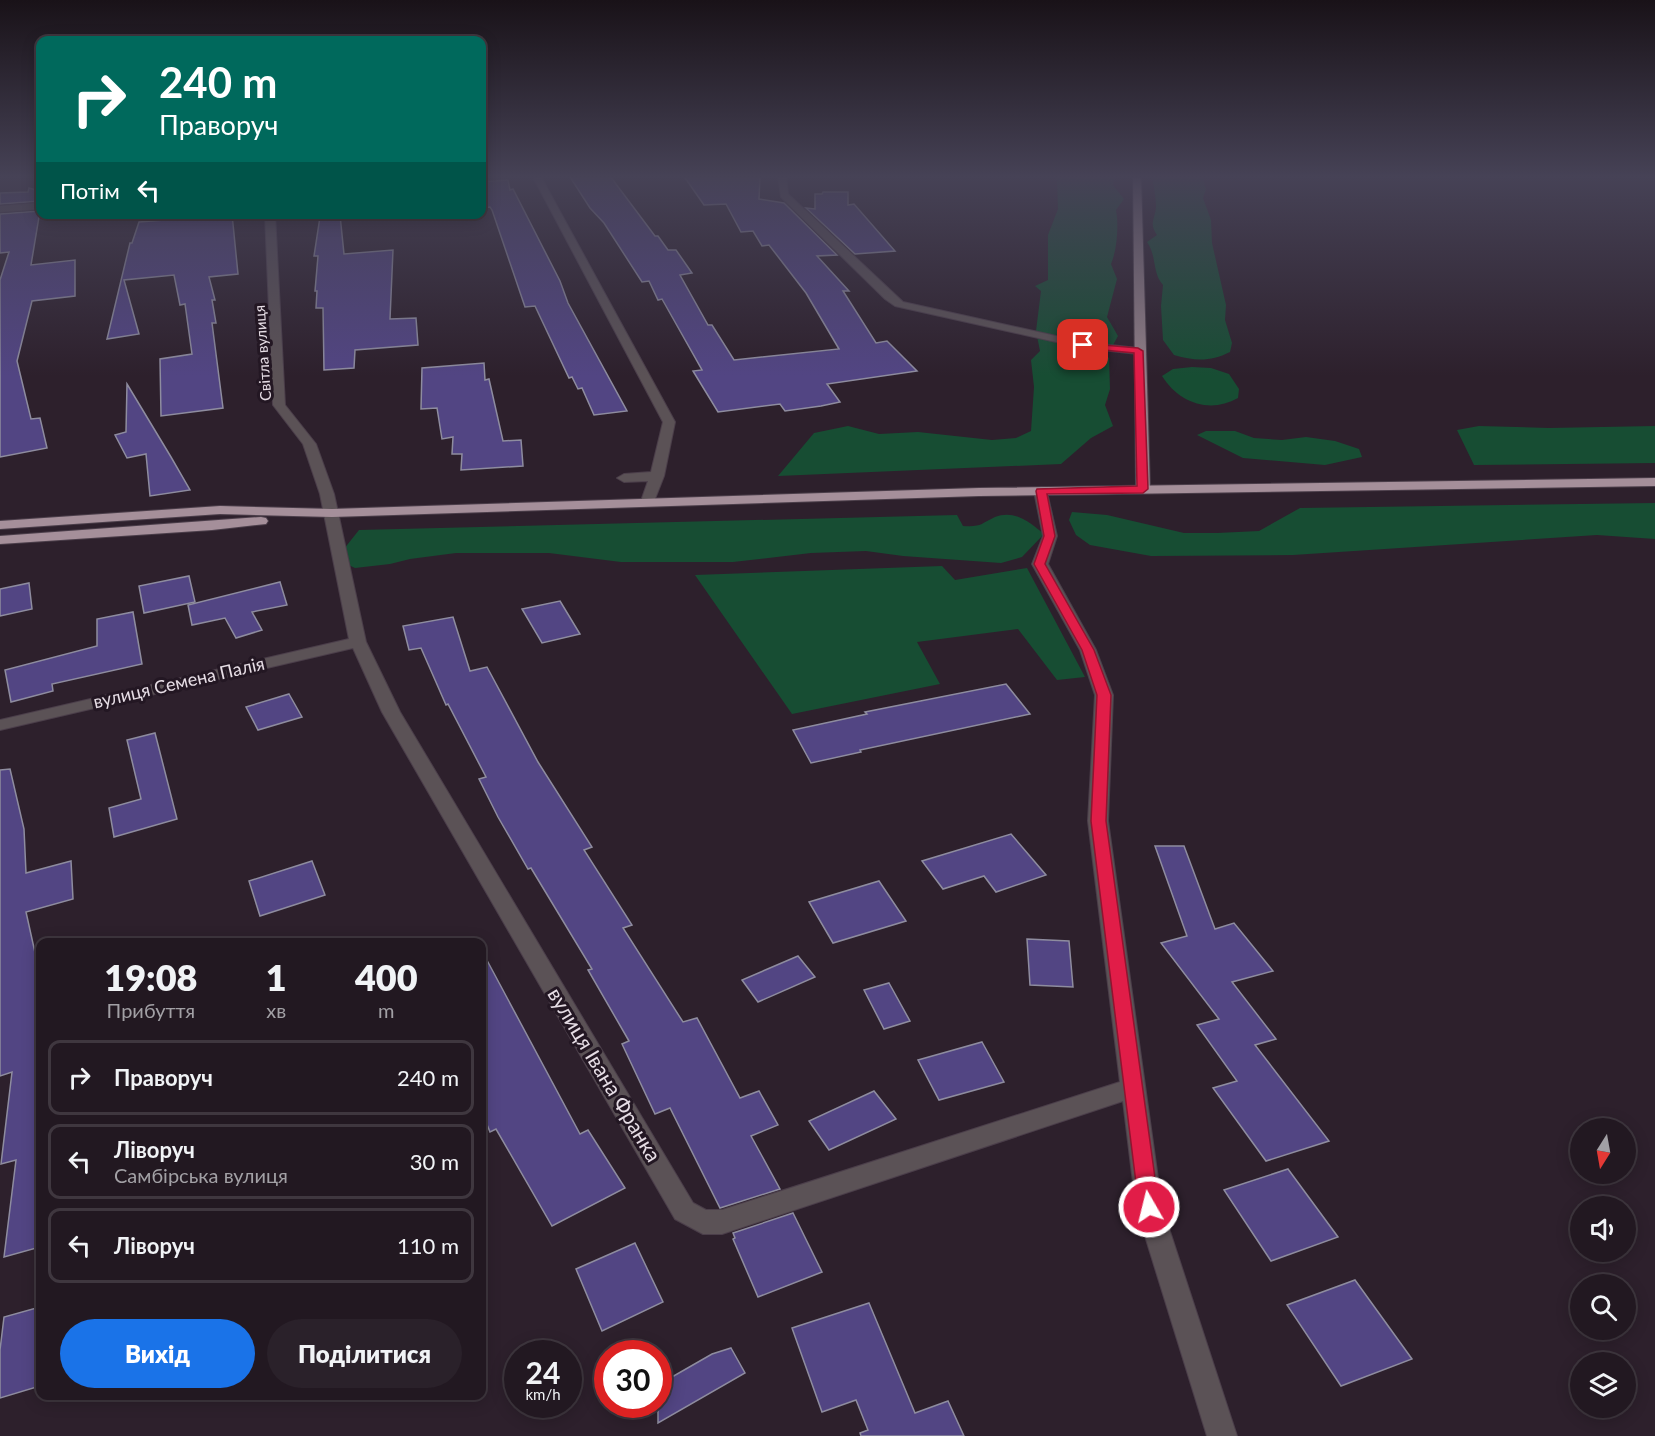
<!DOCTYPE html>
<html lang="uk">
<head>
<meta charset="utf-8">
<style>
  body { margin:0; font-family:Lato,sans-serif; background:#2a212a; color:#f1f3f6; height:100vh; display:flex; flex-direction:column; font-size:22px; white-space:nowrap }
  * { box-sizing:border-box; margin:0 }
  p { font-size:20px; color:#a2a0a5 }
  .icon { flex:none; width:33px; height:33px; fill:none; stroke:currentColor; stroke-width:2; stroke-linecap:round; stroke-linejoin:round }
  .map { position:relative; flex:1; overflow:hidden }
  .details { position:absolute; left:36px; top:938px; width:450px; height:462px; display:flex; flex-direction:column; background:#221821; border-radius:12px; box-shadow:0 3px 15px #0003,0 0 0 2px #3f373f }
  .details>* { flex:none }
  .banner { position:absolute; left:36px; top:36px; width:450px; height:183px; border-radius:12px; box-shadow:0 3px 15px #0003,0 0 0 2px #3f373f; background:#00695c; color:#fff; overflow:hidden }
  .needle { width:39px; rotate:191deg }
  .tools { position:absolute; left:1570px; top:1118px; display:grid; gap:12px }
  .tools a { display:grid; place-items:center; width:66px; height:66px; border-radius:50%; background:#221821; box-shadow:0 3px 15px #0003,0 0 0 2px #3f373f; font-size:30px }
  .speed { position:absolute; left:504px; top:1340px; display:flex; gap:12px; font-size:30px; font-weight:700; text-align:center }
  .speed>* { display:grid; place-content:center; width:78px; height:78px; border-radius:50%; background:#221821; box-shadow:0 3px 15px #0003,0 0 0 2px #3f373f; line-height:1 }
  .speed small { font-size:15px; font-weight:400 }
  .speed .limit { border:9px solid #d22; background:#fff; color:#111 }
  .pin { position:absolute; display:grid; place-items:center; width:51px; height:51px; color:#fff; margin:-26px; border-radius:12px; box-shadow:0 3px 9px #0006 }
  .me { position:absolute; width:66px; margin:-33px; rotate:352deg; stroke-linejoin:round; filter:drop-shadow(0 0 4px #0008) }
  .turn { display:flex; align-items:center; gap:21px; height:126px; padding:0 24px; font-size:27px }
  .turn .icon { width:78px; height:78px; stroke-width:2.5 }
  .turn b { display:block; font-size:42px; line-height:51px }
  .then { display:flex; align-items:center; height:57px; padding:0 24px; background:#0003; gap:12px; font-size:22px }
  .eta { display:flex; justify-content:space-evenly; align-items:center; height:102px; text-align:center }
  .eta b { font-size:36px; font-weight:800; line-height:42px }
  .cta { display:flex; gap:12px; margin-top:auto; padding:12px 24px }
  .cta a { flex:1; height:69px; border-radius:36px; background:#1a73e8; color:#fff; font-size:24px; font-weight:800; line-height:69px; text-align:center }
  .cta a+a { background:#2a212a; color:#f1f3f6 }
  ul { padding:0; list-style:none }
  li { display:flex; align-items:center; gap:18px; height:75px; margin:0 12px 9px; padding:0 12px; border:3px solid #3f373f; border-radius:12px }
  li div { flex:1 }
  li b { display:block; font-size:22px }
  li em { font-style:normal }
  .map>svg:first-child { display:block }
</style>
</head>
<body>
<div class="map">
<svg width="1655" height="1436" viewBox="0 0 1655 1436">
  <rect width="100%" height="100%" fill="#2d202c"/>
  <g fill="#174d33">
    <path d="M 1046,175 L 1116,175 L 1113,185 L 1124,199 L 1116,210 C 1119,225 1117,250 1111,264 L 1117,279 L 1107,317 L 1118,336 L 1113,345 L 1101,352 L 1109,358 L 1110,389 L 1105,405 L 1113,426 L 1091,438 L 1061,464 L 778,476 L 814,433 L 848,426 L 879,434 L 918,432 L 992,440 L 1016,438 L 1031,431 L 1034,387 L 1031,360 L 1040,351 L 1036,331 L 1041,291 L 1035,286 L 1048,280 L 1048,235 L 1058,209 L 1057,179 Z"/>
    <path d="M 1152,175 L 1202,175 L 1206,189 L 1203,198 L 1211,220 L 1212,243 L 1226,305 L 1225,320 L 1232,343 L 1230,352 C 1210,362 1195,361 1174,355 L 1163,340 L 1161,306 L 1163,285 C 1152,273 1157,256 1147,242 L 1157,235 C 1148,223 1156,218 1156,206 C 1156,196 1153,185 1152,175 Z"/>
    <path d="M 1192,367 L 1211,368 L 1229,374 L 1239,389 L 1238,398 C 1210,414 1179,403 1162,376 L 1173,369 Z"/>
    <polygon points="1479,426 1549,428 1655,426 1655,463 1474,465 1457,430"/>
    <polygon points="1206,431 1235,431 1254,438 1282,440 1306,437 1335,441 1359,449 1362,457 1325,465 1243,458 1197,435"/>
    <polygon points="1655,503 1655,539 1597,535 1293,555 1151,556 1090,545 1076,535 1069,520 1072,512 1107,515 1184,533 1217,533 1259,531 1300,508"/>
    <path d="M 957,515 L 963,526 C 982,527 980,524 995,517 C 1015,509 1030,523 1044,534 L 1022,557 L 1001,563 L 903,556 L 866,551 L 811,553 L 733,562 L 621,562 L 549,553 L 456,553 L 410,559 L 390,564 L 355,568 L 336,559 L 359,530 Z"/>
    <polygon points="942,566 955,580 1027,568 1085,677 1057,680 1018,629 917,642 940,684 792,714 695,575"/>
  </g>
  <g fill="#524583" stroke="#8e8c9f" stroke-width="1.5">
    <polygon points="683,175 760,176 759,199 784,203 837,255 817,256 849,291 843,291 876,343 887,341 917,371 827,384 840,402 821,406 785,411 780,404 718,412 693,371 702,370 662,299 658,300 649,281 642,282 604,223 590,208 570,177 610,176 655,236 658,236 668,250 676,250 692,273 680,275 708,325 712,325 734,360 839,349 806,293 769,245 762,246 753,231 741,232 726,204 704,205"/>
    <polygon points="508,180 510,190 513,189 560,281 568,303 627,411 594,415 582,388 578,389 572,377 569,378 535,306 525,307 492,210 490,207 482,208 482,182"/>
    <polygon points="29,188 40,191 40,201 0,204 0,193 28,192"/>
    <polygon points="823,192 848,192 848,205 854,204 895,251 855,254 806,208 815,209 815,194 822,194"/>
    <polygon points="40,211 31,265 75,260 75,296 32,301 17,361 31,419 40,418 47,448 0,457 0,280 9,252 0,253 0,214"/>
    <polygon points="203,214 232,214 238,274 209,277 215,300 212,300 216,323 212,323 223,408 161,416 160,359 192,354 185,304 180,305 174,275 124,280 139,334 107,339 130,243 132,243 139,222 203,217"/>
    <polygon points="340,215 344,254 393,250 390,319 416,318 418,345 355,350 354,368 324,370 323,308 316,308 317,291 315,291 318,256 314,256 320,217"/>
    <polygon points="484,363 485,380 489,379 503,441 521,440 523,466 461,470 462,454 452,454 453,437 442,439 437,408 421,409 422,368"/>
    <polygon points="127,384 171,457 190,490 150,496 146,454 127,458 115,435 126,432"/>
    <polygon points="189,576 195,602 144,613 139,586"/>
    <polygon points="280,582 287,605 252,612 262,630 236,638 225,618 192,625 188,605"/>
    <polygon points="29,583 32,609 0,616 0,589"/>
    <polygon points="560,601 580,634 542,643 522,609"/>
    <polygon points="133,612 142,664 52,684 53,691 11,702 5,670 97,646 97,619"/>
    <polygon points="453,617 470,671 487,667 538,762 592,847 584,850 632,925 623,928 683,1022 697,1018 740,1098 759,1091 778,1125 751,1136 780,1189 720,1208 670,1108 655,1114 622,1044 629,1041 588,970 592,969 531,868 528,869 498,817 479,779 486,777 448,704 446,705 421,648 409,650 403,626"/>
    <polygon points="1006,684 1030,714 860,750 861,752 811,763 793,730 867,714 865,712"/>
    <polygon points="289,694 302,717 258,730 246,707"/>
    <polygon points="155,733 177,819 114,837 109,808 141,799 127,740"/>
    <polygon points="10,769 24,829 26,873 71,861 73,899 26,912 40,975 40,1247 4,1257 16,1160 1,1164 12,1072 0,1076 0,770"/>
    <polygon points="1011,834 1046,875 996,892 984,876 943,889 922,861"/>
    <polygon points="1155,846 1184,846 1215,929 1234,923 1273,971 1232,982 1276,1039 1255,1045 1329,1141 1266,1161 1213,1088 1237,1081 1197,1025 1219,1019 1161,943 1187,936"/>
    <polygon points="312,861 325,895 260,916 249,881"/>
    <polygon points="879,881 906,921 833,943 809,902"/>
    <polygon points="1027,939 1069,941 1073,987 1030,985"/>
    <polygon points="482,951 580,1134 588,1130 625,1188 552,1226 496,1129 490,1132 482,1112"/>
    <polygon points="798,956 815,977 758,1002 742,980"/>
    <polygon points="889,983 910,1021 884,1029 864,990"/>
    <polygon points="982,1042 1004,1082 939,1100 918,1060"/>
    <polygon points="874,1091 896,1119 829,1150 809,1121"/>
    <polygon points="1288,1169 1338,1237 1271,1261 1224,1190"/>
    <polygon points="793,1213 822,1272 758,1297 733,1239 735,1238 733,1233"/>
    <polygon points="635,1243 663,1302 602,1331 576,1269"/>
    <polygon points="1355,1280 1412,1359 1341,1386 1287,1305"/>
    <polygon points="869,1303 915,1413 948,1401 964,1436 861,1436 860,1433 868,1430 856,1400 822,1412 792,1328"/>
    <polygon points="40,1307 40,1386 0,1398 0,1350 4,1317"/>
    <polygon points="731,1348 745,1373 658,1423 658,1385 712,1354"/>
  </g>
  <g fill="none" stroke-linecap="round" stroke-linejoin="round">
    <g stroke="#4b3e4a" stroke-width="2">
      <g id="street">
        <polygon points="532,175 540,175 675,422 664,476 653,504 643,504 641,501 648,481 624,482 617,478 624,474 651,472 663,422"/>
        <polygon points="778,175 786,175 788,194 903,302 1083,342 1138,348 1144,351 1138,354 1083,348 895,306 885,299 781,197"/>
        <polygon points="40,203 40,209 0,212 0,206"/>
        <polygon points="265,214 275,214 285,405 316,444 334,494 366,642 400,712 693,1203 706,1210 722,1210 1120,1082 1088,821 1095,695 1080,650 1032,564 1043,536 1034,491 1041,487 1046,488 1057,536 1048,564 1096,650 1113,695 1108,821 1162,1207 1237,1436 1207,1436 1136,1207 1123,1101 722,1234 703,1234 675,1219 382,712 353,648 0,730 0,720 349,639 320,494 303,444 273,405"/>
      </g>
    </g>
    <g stroke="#4b3e4a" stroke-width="2">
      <polygon id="primary" points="1133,175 1141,175 1150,489 1143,493 1136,489"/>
    </g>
    <g stroke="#4b3e4a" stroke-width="2">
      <g id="highway">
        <polygon points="1655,478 1655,486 979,496 332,517 220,514 0,529 0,521 220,506 332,509 979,488"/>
        <polygon points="261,517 266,518 268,521 266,524 212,530 0,544 0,536"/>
      </g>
    </g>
    <use href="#street" fill="#5b5256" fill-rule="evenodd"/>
    <use href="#primary" fill="#907e87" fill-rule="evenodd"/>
    <use href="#highway" fill="#a58f9a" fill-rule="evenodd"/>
  </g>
  <linearGradient id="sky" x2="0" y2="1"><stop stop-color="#191218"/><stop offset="0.47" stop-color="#464256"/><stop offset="1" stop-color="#464256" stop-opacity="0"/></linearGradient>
  <rect width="1655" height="376" fill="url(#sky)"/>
  <polygon fill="#e11d48" stroke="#92132f" stroke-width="1.5" points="1080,343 1138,348 1143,351 1148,489 1143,493 1047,494 1055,536 1045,564 1094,650 1111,695 1106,821 1159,1207 1156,1213 1149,1216 1142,1213 1139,1207 1091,821 1097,695 1082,650 1034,564 1044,536 1036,491 1037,489 1137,486 1134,353 1083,348 1080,347"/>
  <g text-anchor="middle" stroke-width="6" stroke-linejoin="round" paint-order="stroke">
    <g font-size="15" fill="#e6dde5" stroke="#231723">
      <text transform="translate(263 353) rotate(-94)" y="5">Світла вулиця</text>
    </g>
    <g font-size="18" fill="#e6dde5" stroke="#231723">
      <text transform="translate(179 683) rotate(-13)" y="6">вулиця Семена Палія</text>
    </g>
    <g font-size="21" fill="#e6dde5" stroke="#231723">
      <text transform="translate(604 1075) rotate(59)" y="7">вулиця Івана Франка</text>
    </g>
  </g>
</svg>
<div class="tools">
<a><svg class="needle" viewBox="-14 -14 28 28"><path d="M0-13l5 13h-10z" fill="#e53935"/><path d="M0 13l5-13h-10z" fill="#a2a0a5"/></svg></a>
<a><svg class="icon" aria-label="sound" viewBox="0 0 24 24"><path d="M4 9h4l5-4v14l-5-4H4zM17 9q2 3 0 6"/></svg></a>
<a><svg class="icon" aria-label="search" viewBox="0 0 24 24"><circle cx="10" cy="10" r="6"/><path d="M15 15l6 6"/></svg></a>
<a><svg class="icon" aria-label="layers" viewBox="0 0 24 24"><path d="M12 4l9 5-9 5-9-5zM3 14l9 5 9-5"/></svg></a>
</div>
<div class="speed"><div>24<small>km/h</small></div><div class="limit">30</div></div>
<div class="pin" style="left:1083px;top:345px;background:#d93025"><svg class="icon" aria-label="arrive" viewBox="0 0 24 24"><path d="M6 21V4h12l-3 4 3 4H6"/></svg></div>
<svg class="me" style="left:1149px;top:1207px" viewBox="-20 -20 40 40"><circle r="17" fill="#e11d48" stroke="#fff" stroke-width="3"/><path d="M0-11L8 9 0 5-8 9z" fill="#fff"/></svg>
<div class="banner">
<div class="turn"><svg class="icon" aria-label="right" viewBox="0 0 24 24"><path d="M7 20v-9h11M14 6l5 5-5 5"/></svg><div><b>240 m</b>Праворуч</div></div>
<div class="then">Потім<svg class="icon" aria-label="left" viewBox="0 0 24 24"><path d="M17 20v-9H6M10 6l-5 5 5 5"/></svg></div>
</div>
<section class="details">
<div class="eta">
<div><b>19:08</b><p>Прибуття</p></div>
<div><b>1</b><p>хв</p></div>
<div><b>400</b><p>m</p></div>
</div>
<ul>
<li><svg class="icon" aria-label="right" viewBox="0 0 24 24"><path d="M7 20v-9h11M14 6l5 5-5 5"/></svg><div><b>Праворуч</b></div><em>240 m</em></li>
<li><svg class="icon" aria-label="left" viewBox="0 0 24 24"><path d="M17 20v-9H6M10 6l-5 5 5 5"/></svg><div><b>Ліворуч</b><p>Самбірська вулиця</p></div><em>30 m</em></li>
<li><svg class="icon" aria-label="left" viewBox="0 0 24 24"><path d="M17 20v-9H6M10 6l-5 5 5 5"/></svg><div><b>Ліворуч</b></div><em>110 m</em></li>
</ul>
<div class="cta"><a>Вихід</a><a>Поділитися</a></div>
</section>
</div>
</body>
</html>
